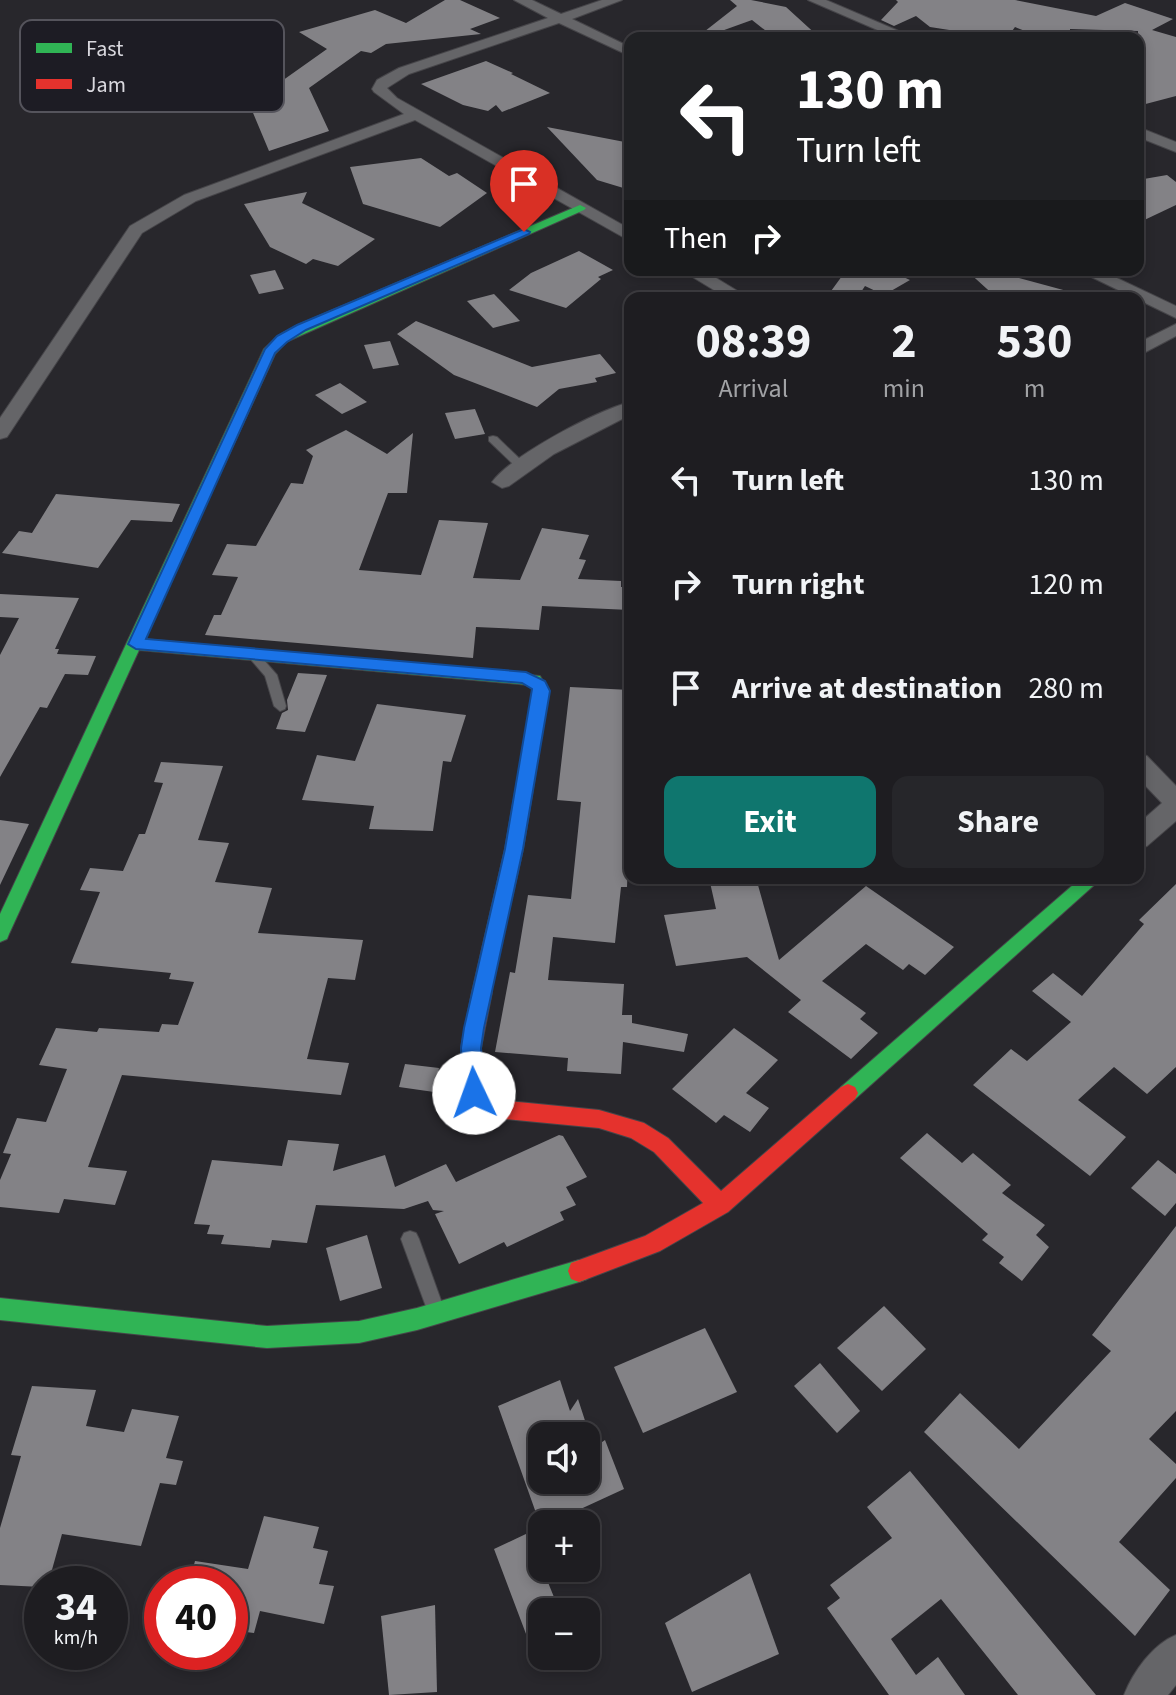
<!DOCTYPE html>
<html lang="en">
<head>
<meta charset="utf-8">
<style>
  body { margin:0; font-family:"Source Sans 3",sans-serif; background:#26262a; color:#f1f3f6; height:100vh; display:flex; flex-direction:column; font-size:30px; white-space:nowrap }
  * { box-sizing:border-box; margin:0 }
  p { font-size:26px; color:#a1a2a5 }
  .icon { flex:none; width:44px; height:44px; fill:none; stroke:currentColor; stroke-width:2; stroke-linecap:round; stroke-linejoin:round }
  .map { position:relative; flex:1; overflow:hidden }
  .sheet { position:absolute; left:624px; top:292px; width:520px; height:592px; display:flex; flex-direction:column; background:#1e1d21; border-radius:16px; box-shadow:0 4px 12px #0003,0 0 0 2px #3c3b3f }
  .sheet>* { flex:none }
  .hud { position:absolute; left:624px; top:32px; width:520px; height:244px; border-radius:16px; box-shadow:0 4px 12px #0003,0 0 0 2px #3c3b3f; background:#202124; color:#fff; overflow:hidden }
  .buttons { position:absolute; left:528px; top:1422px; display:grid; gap:16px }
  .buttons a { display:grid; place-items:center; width:72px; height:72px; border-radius:16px; background:#1e1d21; box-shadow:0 4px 12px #0003,0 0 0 2px #3c3b3f; font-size:40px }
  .speed { position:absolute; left:24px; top:1566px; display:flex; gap:16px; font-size:40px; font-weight:700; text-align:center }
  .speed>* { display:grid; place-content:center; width:104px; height:104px; border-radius:50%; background:#1e1d21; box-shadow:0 4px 12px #0003,0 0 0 2px #3c3b3f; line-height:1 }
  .speed small { font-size:20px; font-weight:400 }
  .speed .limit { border:12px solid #d22; background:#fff; color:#111 }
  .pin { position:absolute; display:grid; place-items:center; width:68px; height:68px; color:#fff; margin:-82px -34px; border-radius:50% 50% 50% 0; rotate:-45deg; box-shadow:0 0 8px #0007 }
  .pin .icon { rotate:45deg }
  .me { position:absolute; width:88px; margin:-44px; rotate:357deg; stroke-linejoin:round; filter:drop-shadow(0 0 6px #0008) }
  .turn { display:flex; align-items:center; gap:28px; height:168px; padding:0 40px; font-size:36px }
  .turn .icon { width:104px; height:104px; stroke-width:2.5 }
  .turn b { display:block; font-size:56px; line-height:68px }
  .then { display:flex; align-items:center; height:76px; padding:0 40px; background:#0003; gap:16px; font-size:30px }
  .eta { display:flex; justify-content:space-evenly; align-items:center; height:136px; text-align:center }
  .eta b { font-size:48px; font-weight:700; line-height:56px }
  .action { display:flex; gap:16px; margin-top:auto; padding:16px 40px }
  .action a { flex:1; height:92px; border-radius:16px; background:#0f766e; color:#fff; font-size:32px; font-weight:700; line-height:92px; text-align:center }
  .action a+a { background:#26262a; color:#f1f3f6 }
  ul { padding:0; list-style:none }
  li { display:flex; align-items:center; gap:24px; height:104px; padding:0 40px }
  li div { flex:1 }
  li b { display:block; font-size:30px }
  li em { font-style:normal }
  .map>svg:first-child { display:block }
</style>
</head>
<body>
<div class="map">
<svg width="1176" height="1695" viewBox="0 0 1176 1695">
  <rect width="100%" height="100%" fill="#28272c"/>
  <g fill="#838286">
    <polygon points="445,0 460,0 500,18 470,29 481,34 386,44 371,53 361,51 309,88 329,131 269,151 251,108 279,104 272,88 327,49 299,32 375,10 406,23"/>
    <polygon points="730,0 751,0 786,7 820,38 775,38 752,20 702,38 700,35 737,6"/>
    <polygon points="896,0 1015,0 1096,16 1125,3 1173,19 1152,30 1176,37 1176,96 1138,106 1138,31 1070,29 1070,38 1043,38 1015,27 1007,38 1001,38 930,27 916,16 894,26 881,20 898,2"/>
    <polygon points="486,61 513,73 511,74 550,93 502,112 496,105 488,111 463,105 421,84"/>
    <polygon points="547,127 630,143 630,190 597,180"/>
    <polygon points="421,158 449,176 457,173 487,193 440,227 363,204 350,167"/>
    <polygon points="1167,175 1176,182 1176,205 1138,223 1138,180"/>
    <polygon points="307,192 302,203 375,239 338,266 313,259 306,264 270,247 244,204"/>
    <polygon points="579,251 613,270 598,277 601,279 566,308 509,290 531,273"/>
    <polygon points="275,270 284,289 259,294 250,275"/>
    <polygon points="829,270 888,270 910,280 884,295 865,286 857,298 826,298 842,276"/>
    <polygon points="966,270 1009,270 1019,278 1067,291 1066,298 997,298"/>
    <polygon points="494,294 520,321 493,328 467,301"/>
    <polygon points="416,321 532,367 600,354 616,373 595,378 597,382 559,389 537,407 454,375 397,334"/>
    <polygon points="390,341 399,365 373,369 364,345"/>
    <polygon points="340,383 367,402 342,414 315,395"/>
    <polygon points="475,409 485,434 455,439 445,413"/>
    <polygon points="346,430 387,454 413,433 407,493 388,493 359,570 421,575 439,520 488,523 473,578 520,580 542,528 589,535 579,559 586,560 578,579 621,581 621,587 630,587 630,610 542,606 539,630 476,627 473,658 205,635 214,615 221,615 238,577 212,575 227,544 256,546 291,483 303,484 313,456 306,450"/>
    <polygon points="56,494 114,499 180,504 172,522 131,520 98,568 2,553 19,531 32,533"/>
    <polygon points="0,594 79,598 55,649 59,649 57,654 96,656 88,675 65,674 47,708 40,707 0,777 0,655 19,618 0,617"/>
    <polygon points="298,673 327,675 305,732 276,729 282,713 288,710 287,700"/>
    <polygon points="570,687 630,690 622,863 628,863 627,887 621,887 615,943 553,937 548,980 624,984 622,1015 632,1015 632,1023 688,1034 684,1052 623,1042 621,1074 567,1071 568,1058 495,1052 510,972 515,973 528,895 571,899 581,802 557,800"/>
    <polygon points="377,704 466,715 451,762 443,761 433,831 369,829 374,806 302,800 317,755 355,761"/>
    <polygon points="161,762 223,766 198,840 229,843 215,882 272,888 258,933 363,940 355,980 328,978 307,1059 349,1063 341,1095 122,1075 88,1167 127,1171 115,1205 64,1199 59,1213 0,1207 0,1180 11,1154 3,1153 17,1118 46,1122 67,1069 39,1065 56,1028 97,1032 99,1028 159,1032 162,1024 178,1025 194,982 169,979 171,973 71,963 100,892 80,890 90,868 123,871 139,834 145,834 163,783 154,782"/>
    <polygon points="0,820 29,824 0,885"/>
    <polygon points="709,878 756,878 779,960 866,886 954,947 925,975 909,964 903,970 866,944 822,981 866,1013 860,1019 878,1033 851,1059 788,1012 801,1000 747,957 676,966 664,915 716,909"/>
    <polygon points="1176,884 1176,1067 1147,1094 1114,1067 1078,1100 1126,1137 1090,1176 973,1085 1011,1049 1027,1061 1071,1022 1032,991 1053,973 1082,996 1144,924 1139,920"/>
    <polygon points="734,1028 778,1060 746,1093 769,1108 750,1132 724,1115 716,1123 672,1089"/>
    <polygon points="405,1064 439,1068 434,1092 399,1087"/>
    <polygon points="927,1133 962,1163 973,1153 1011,1185 1002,1193 1045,1225 1036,1235 1049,1247 1022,1281 999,1263 1004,1257 982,1240 988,1234 900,1158"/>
    <polygon points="559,1135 563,1136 587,1177 566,1187 576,1205 560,1212 564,1220 507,1247 504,1242 459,1264 435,1214 444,1211 433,1210 428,1201 404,1209 316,1205 307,1243 272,1240 270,1248 221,1244 224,1235 207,1234 210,1225 194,1224 212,1160 282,1166 288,1140 339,1144 333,1171 385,1155 395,1187 446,1164 456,1182"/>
    <polygon points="1158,1160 1176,1174 1176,1203 1165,1216 1131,1188"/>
    <polygon points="1176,1226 1176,1411 1149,1439 1176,1464 1176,1478 1119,1542 1170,1590 1135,1636 924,1432 960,1393 1019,1449 1111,1351 1092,1335"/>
    <polygon points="367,1235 382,1288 340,1301 326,1248"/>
    <polygon points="884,1306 926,1349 882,1391 837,1348"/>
    <polygon points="705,1328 737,1392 643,1433 614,1367"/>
    <polygon points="820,1363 860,1411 837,1433 794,1386"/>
    <polygon points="560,1380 570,1411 578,1399 590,1436 542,1436 542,1480 586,1480 586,1453 605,1440 624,1489 548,1524 542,1524 541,1527 498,1406"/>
    <polygon points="32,1386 96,1390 86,1426 124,1432 132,1409 179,1416 166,1458 183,1461 176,1485 160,1483 141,1546 62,1534 48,1584 42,1584 42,1587 0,1585 0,1528 21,1456 11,1455"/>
    <polygon points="910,1471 1096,1695 1018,1695 941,1599 891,1639 916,1675 938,1657 965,1695 889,1695 827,1608 840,1598 830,1585 892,1538 867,1507"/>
    <polygon points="264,1516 319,1527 313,1548 328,1551 319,1584 334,1586 324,1624 260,1611 254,1633 230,1630 230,1584 189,1584 195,1561 248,1569"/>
    <polygon points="528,1533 560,1612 542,1612 540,1671 494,1549"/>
    <polygon points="750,1573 779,1654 692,1692 665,1623"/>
    <polygon points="435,1605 437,1692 389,1695 381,1616"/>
  </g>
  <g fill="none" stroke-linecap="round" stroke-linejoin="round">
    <g stroke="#464549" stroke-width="2">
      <g id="lane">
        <polygon points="493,436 497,437 524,463 524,467 516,467 489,441 489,437"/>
        <polygon points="252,650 256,651 277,675 286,706 285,709 280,711 274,706 265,676 246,654"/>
        <polygon points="410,1231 416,1233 419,1239 443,1306 440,1312 434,1315 428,1312 401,1239 404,1233"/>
      </g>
    </g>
    <g stroke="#464549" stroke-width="2">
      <g id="street">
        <polygon points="514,0 532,0 561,14 602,0 622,0 572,19 630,47 630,56 559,23 409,74 387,88 397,98 630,229 630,241 415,120 196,201 142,233 7,437 0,439 0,418 130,226 184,195 404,114 374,92 372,89 377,80 399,68 548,18"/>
        <polygon points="808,0 826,0 915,38 896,38"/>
        <polygon points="1138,127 1176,142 1176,152 1138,137"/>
        <polygon points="681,270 703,270 749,298 727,298"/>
        <polygon points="1077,270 1100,270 1176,306 1176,318"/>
        <polygon points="1176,324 1176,336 1138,356 1138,343"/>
        <path d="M 630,402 L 630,415 L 554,454 L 509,486 L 502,488 L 492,482 C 512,455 596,411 630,402 Z"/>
        <polygon points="1138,753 1147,756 1176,786 1176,821 1147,846 1138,849 1138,824 1162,803 1138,778"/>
        <path d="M 1176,1635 L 1176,1685 L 1168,1695 L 1124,1695 C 1133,1672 1153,1644 1176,1635 Z"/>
      </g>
    </g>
    <g stroke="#464549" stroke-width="2">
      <g id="fast">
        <polygon points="580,205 586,208 584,210 286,342 275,354 144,639 540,676 549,691 523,849 489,998 482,1000 475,998 472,992 505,849 533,691 529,685 139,650 9,934 7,939 0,942 0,914 264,349 278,336 298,325"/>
        <polygon points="1081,878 1102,878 855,1099 848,1102 841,1099 838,1093 841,1087"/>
        <polygon points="579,1260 587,1263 590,1271 587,1279 579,1282 417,1330 359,1343 267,1348 0,1320 0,1298 267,1326 359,1321 417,1308"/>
      </g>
    </g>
    <g stroke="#464549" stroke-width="2">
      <polygon id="jam" points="482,984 489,986 492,992 481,1048 484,1089 498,1100 599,1110 644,1123 668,1138 721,1191 841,1087 848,1084 855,1087 858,1093 855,1099 728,1212 660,1251 579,1282 571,1279 568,1271 571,1263 645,1236 703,1203 654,1152 631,1138 599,1128 494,1118 467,1099 464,1093 461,1048 472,992 475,986"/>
    </g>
    <use href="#lane" fill="#656568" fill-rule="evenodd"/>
    <use href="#street" fill="#656568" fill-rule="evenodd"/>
    <use href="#fast" fill="#30b455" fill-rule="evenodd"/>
    <use href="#jam" fill="#e5322d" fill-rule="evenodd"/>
  </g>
  <polygon fill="#1a73e8" stroke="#114b97" stroke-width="2" points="524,229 530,232 529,234 306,330 287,342 275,353 146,639 526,672 545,681 550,691 523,849 484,1028 481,1048 484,1093 481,1099 474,1102 466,1099 463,1093 461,1048 464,1028 505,849 532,689 522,683 136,649 128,644 265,349 277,336 297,325"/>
  <rect x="20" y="20" width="264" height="92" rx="12" fill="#1d1c24" stroke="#55545c" stroke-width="2"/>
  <rect x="36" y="43" width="36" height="10" fill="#30b455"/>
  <rect x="36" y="79" width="36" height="10" fill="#e5322d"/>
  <g font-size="22" fill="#d9d8de">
    <text x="86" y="56">Fast</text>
    <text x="86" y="92">Jam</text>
  </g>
</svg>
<div class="buttons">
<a><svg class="icon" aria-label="sound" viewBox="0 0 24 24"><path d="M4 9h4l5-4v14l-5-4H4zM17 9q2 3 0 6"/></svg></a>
<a>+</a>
<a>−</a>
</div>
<div class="speed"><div>34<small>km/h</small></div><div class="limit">40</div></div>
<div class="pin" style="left:524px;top:232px;background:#d93025"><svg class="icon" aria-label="arrive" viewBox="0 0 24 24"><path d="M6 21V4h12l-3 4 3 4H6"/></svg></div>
<svg class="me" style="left:474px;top:1093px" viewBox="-20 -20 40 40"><circle r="19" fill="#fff"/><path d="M0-13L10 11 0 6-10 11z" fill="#1a73e8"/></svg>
<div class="hud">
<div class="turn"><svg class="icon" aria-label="left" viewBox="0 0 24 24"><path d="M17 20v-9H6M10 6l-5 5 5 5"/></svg><div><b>130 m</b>Turn left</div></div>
<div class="then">Then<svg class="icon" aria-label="right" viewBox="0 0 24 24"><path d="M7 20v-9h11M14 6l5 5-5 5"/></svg></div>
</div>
<section class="sheet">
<div class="eta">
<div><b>08:39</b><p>Arrival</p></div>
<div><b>2</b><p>min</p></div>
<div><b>530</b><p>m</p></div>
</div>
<ul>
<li><svg class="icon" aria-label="left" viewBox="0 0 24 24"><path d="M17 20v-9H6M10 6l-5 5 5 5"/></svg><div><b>Turn left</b></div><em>130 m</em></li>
<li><svg class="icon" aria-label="right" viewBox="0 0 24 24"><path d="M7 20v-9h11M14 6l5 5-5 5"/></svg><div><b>Turn right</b></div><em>120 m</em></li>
<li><svg class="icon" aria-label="arrive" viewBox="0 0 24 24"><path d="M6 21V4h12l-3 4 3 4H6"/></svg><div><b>Arrive at destination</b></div><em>280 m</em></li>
</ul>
<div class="action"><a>Exit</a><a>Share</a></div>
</section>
</div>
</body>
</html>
